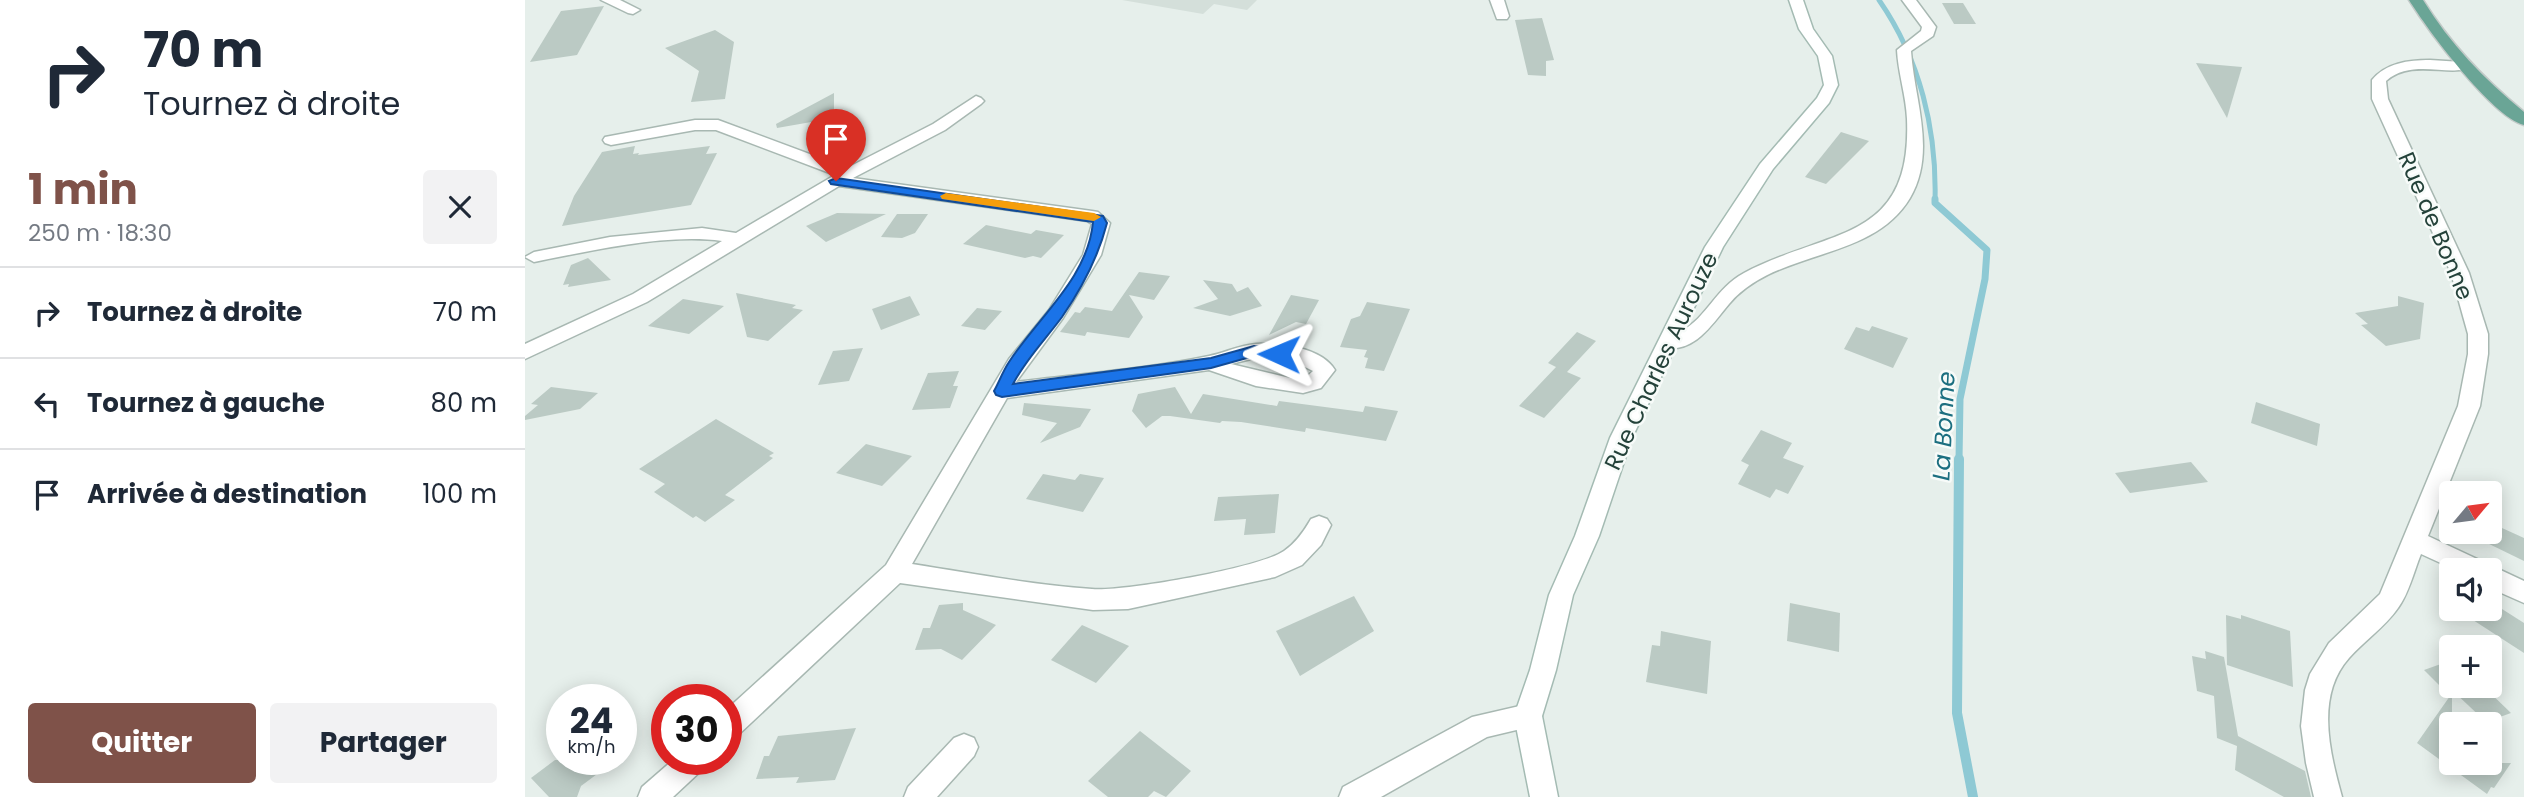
<!DOCTYPE html>
<html lang="fr">
<head>
<meta charset="utf-8">
<style>
  body { margin:0; font-family:Poppins,sans-serif; background:#f2f2f3; color:#1f2937; height:100vh; display:flex; flex-direction:column; font-size:26px; white-space:nowrap }
  * { box-sizing:border-box; margin:0 }
  p { font-size:23px; color:#747a83 }
  .icon { flex:none; width:38px; height:38px; fill:none; stroke:currentColor; stroke-width:2; stroke-linecap:round; stroke-linejoin:round }
  .map { position:relative; flex:1; overflow:hidden }
  .side { display:flex; flex-direction:column; background:#fff; width:525px }
  .side>* { flex:none }
  .banner { background:#fff; color:#1f2937; overflow:hidden }
  .needle { width:46px; rotate:61deg }
  .fabs { position:absolute; left:1914px; top:481px; display:grid; gap:14px }
  .fabs a { display:grid; place-items:center; width:63px; height:63px; border-radius:7px; background:#fff; box-shadow:0 4px 18px #0003; font-size:35px }
  .speed { position:absolute; left:21px; top:684px; display:flex; gap:14px; font-size:35px; font-weight:700; text-align:center }
  .speed>* { display:grid; place-content:center; width:91px; height:91px; border-radius:50%; background:#fff; box-shadow:0 4px 18px #0003; line-height:1 }
  .speed small { font-size:18px; font-weight:400 }
  .speed .limit { border:10px solid #d22; background:#fff; color:#111 }
  .pin { position:absolute; display:grid; place-items:center; width:60px; height:60px; color:#fff; margin:-72px -30px; border-radius:50% 50% 50% 0; rotate:-45deg; box-shadow:0 0 7px #0007 }
  .pin .icon { rotate:45deg }
  .me { position:absolute; width:77px; margin:-38px; rotate:271deg; stroke-linejoin:round; filter:drop-shadow(0 0 5px #0008) }
  .turn { display:flex; align-items:center; gap:24px; height:147px; padding:0 28px; font-size:32px }
  .turn .icon { width:91px; height:91px; stroke-width:2.5 }
  .turn b { display:block; font-size:49px; line-height:60px }
  .round { display:grid; place-items:center; flex:none; width:74px; height:74px; border-radius:7px; background:#f2f2f3 }
  .head { display:flex; align-items:center; justify-content:space-between; height:119px; padding:0 28px }
  h1 { font-size:42px; font-weight:700; line-height:52px; color:#7f5249 }
  .action { display:flex; gap:14px; margin-top:auto; padding:14px 28px }
  .action a { flex:1; height:80px; border-radius:7px; background:#7f5249; color:#fff; font-size:28px; font-weight:700; line-height:80px; text-align:center }
  .action a+a { background:#f2f2f3; color:#1f2937 }
  ul { padding:0; list-style:none }
  li { display:flex; align-items:center; gap:21px; height:91px; padding:0 28px; border-top:2px solid #e0e1e3 }
  li div { flex:1 }
  li b { display:block; font-size:26px }
  li em { font-style:normal }
  main { display:flex; flex:1; min-height:0 }
  .map>svg:first-child { display:block }
</style>
</head>
<body>
<main>
<section class="side">
<div class="banner">
<div class="turn"><svg class="icon" aria-label="right" viewBox="0 0 24 24"><path d="M7 20v-9h11M14 6l5 5-5 5"/></svg><div><b>70 m</b>Tournez à droite</div></div>
</div>
<div class="head"><div><h1>1 min</h1><p>250 m · 18:30</p></div><a class="round"><svg class="icon" aria-label="close" viewBox="0 0 24 24"><path d="M6 6l12 12M18 6L6 18"/></svg></a></div>
<ul>
<li><svg class="icon" aria-label="right" viewBox="0 0 24 24"><path d="M7 20v-9h11M14 6l5 5-5 5"/></svg><div><b>Tournez à droite</b></div><em>70 m</em></li>
<li><svg class="icon" aria-label="left" viewBox="0 0 24 24"><path d="M17 20v-9H6M10 6l-5 5 5 5"/></svg><div><b>Tournez à gauche</b></div><em>80 m</em></li>
<li><svg class="icon" aria-label="arrive" viewBox="0 0 24 24"><path d="M6 21V4h12l-3 4 3 4H6"/></svg><div><b>Arrivée à destination</b></div><em>100 m</em></li>
</ul>
<div class="action"><a>Quitter</a><a>Partager</a></div>
</section>
<div class="map">
<svg width="1999" height="797" viewBox="0 0 1999 797">
  <rect width="100%" height="100%" fill="#e6efeb"/>
  <polygon fill="#d4dfda" points="597,0 732,0 722,10 689,4 678,14"/>
  <g fill="none" stroke-linecap="round" stroke-linejoin="round">
    <path stroke="#8ec9d4" stroke-width="5" d="M 1354,0 C 1395,59 1412,130 1410,201"/>
    <polyline stroke="#8ec9d4" stroke-width="7" points="1410,199 1410,203 1462,250 1460,279 1435,399 1434,460"/>
    <polyline stroke="#8ec9d4" stroke-width="10" points="1434,459 1432,713 1448,797"/>
  </g>
  <g fill="#bbcac4">
    <polygon points="1417,3 1438,3 1451,24 1429,24"/>
    <polygon points="79,6 52,55 5,62 36,11"/>
    <polygon points="1017,18 1029,60 1021,61 1021,76 1003,75 990,20"/>
    <polygon points="190,30 209,42 200,99 166,102 174,71 140,48"/>
    <polygon points="1671,63 1717,67 1702,118"/>
    <polygon points="309,93 309,118 252,128 251,124"/>
    <polygon points="1316,132 1344,141 1301,184 1280,177"/>
    <polygon points="110,146 108,154 114,153 113,155 185,146 181,154 192,153 166,205 37,226 49,196 77,152"/>
    <polygon points="312,213 361,214 301,242 281,226"/>
    <polygon points="372,214 403,214 390,233 377,238 356,237"/>
    <polygon points="461,225 506,234 511,230 539,235 516,258 508,256 500,258 438,244"/>
    <polygon points="63,258 86,280 43,287 44,284 38,285 46,265"/>
    <polygon points="614,272 645,276 629,300 604,295 618,317 604,338 562,332 560,336 535,332 550,312 555,313 560,307 587,311"/>
    <polygon points="678,280 707,284 712,292 723,287 737,306 705,316 668,308 693,299"/>
    <polygon points="211,293 271,305 267,308 278,310 243,341 222,337"/>
    <polygon points="766,295 794,300 781,324 771,322 744,335"/>
    <polygon points="385,296 395,315 356,330 347,309"/>
    <polygon points="1873,296 1899,303 1895,339 1861,346 1836,325 1843,324 1830,313 1873,306"/>
    <polygon points="158,299 199,306 164,334 123,326"/>
    <polygon points="842,302 885,309 859,371 840,368 843,358 839,357 842,350 815,347 826,319 835,316"/>
    <polygon points="452,308 477,311 460,330 436,326"/>
    <polygon points="1347,326 1383,338 1368,368 1319,349 1331,327 1344,331"/>
    <polygon points="1052,332 1071,341 1042,372 1056,378 1019,418 994,406 1031,367 1023,363"/>
    <polygon points="338,348 324,381 293,385 308,351"/>
    <polygon points="434,371 428,386 433,386 425,408 387,410 403,373"/>
    <polygon points="26,387 73,393 55,409 0,420 0,416 13,405 6,404"/>
    <polygon points="650,387 666,414 678,394 752,406 754,401 838,412 840,406 873,411 861,441 781,428 780,432 716,422 697,421 695,423 645,416 637,416 621,428 607,411 613,394"/>
    <polygon points="1731,402 1795,424 1792,446 1726,423"/>
    <polygon points="499,403 566,409 555,427 515,443 532,423 497,415"/>
    <polygon points="191,419 249,453 244,456 248,458 200,495 210,500 180,522 171,516 168,518 129,492 140,484 114,469"/>
    <polygon points="1236,430 1267,443 1258,458 1279,466 1263,494 1251,489 1245,498 1213,484 1224,465 1216,461"/>
    <polygon points="341,444 356,448 387,456 357,486 311,473"/>
    <polygon points="1666,462 1683,482 1605,493 1590,473"/>
    <polygon points="518,474 550,480 555,474 579,478 558,512 501,499"/>
    <polygon points="754,494 750,533 719,535 721,519 689,521 693,497"/>
    <polygon points="1966,523 1999,538 1999,561 1958,541 1962,532 1965,532"/>
    <polygon points="829,596 849,631 775,676 751,631"/>
    <polygon points="438,603 438,610 471,625 437,660 416,649 390,650 398,628 405,628 414,605"/>
    <polygon points="1265,603 1315,613 1314,652 1262,641"/>
    <polygon points="1931,609 1977,609 1999,623 1999,653"/>
    <polygon points="1701,615 1716,619 1716,615 1765,631 1768,687 1702,665"/>
    <polygon points="557,625 604,646 571,683 526,660"/>
    <polygon points="1136,631 1186,641 1182,694 1121,682 1127,645 1135,646"/>
    <polygon points="1680,651 1699,657 1713,736 1780,771 1786,797 1759,797 1710,770 1712,746 1692,738 1689,696 1672,691 1667,656 1681,659"/>
    <polygon points="1927,660 1927,686 1958,686 1986,713 1961,722 1927,690 1927,763 1986,763 1969,788 1966,787 1962,794 1892,743 1925,696 1899,670"/>
    <polygon points="331,728 310,780 271,783 274,777 231,779 239,756 244,756 253,736"/>
    <polygon points="615,731 666,771 641,797 629,791 623,797 583,797 563,781"/>
    <polygon points="30,760 91,760 56,786 52,797 24,797 6,778"/>
  </g>
  <g fill="none" stroke-linecap="round" stroke-linejoin="round">
    <g stroke="#a8b8b2" stroke-width="3">
      <g id="street">
        <polygon points="76,0 95,0 115,10 108,14 103,13"/>
        <polygon points="965,0 979,0 984,16 982,19 972,19"/>
        <path d="M 1377,0 L 1391,0 L 1411,27 L 1408,36 L 1386,51 C 1389,99 1412,152 1385,198 C 1346,263 1251,248 1204,304 C 1187,324 1169,355 1137,347 L 1134,342 L 1137,337 C 1144,336 1151,335 1157,331 C 1182,317 1191,288 1219,273 C 1303,228 1387,244 1382,119 C 1381,95 1373,73 1372,50 L 1396,31 L 1397,27 Z"/>
        <path d="M 1905,60 L 1937,62 L 1944,66 C 1929,79 1888,57 1861,81 L 1863,99 L 1944,273 L 1963,334 L 1963,354 L 1955,406 L 1903,536 L 1999,581 L 1999,603 L 1965,588 L 1965,570 L 1931,570 L 1896,554 C 1889,571 1884,593 1873,608 C 1860,627 1839,641 1824,658 C 1790,696 1805,753 1817,797 L 1789,797 L 1781,763 L 1776,726 L 1780,690 L 1785,674 L 1804,643 L 1855,594 L 1933,406 L 1943,354 L 1943,334 L 1926,273 L 1847,99 L 1847,80 C 1861,63 1883,60 1905,60 Z"/>
        <path d="M 451,96 L 456,98 L 459,101 L 456,104 L 420,130 L 328,178 L 567,211 L 573,212 L 585,223 L 576,255 L 538,318 L 491,382 C 554,374 622,369 684,356 C 700,353 714,345 731,344 C 755,343 796,347 810,370 L 796,388 L 778,393 L 731,386 L 684,370 L 482,398 L 387,564 C 446,573 507,585 567,589 C 598,592 734,568 759,551 C 771,543 779,531 786,519 L 794,516 L 802,519 L 806,525 L 796,545 L 777,565 L 750,577 L 603,609 L 568,610 L 375,583 L 211,737 L 201,740 L 201,710 L 361,565 L 484,359 L 524,310 L 558,255 L 567,224 L 562,221 L 314,186 L 122,302 L 0,359 L 0,344 L 108,294 L 197,241 C 141,233 65,251 9,262 L 0,257 L 9,252 L 85,237 L 177,228 L 211,233 L 310,175 L 191,130 L 170,130 L 86,145 L 80,143 L 78,140 L 80,137 L 170,120 L 193,120 L 322,168 L 408,124 ZM 730,358 L 768,361 L 788,371 L 779,379 L 769,379 L 706,364 Z"/>
        <polygon points="1003,704 1013,707 1017,716 1013,725 962,737 856,797 814,797 818,787 947,717"/>
        <polygon points="439,734 449,738 453,747 449,756 412,797 379,797 383,787 429,738"/>
        <polygon points="148,760 182,760 178,769 148,797 113,797 117,787"/>
      </g>
    </g>
    <g stroke="#a4bbb3" stroke-width="3">
      <polygon id="secondary" points="1264,0 1278,0 1288,29 1307,56 1313,85 1304,103 1248,169 1198,247 1107,438 1074,536 1048,595 1031,670 1017,716 1033,797 1005,797 989,716 1005,670 1024,595 1050,536 1085,438 1180,247 1235,164 1292,98 1299,85 1293,56 1274,29"/>
    </g>
    <g stroke="#c2cac8" stroke-width="3">
      <path id="primary" d="M 1884,0 L 1898,0 C 1925,44 1959,79 1999,112 L 1999,125 C 1967,117 1902,29 1884,0 Z"/>
    </g>
    <use href="#street" fill="#fff" fill-rule="evenodd"/>
    <use href="#secondary" fill="#fff" fill-rule="evenodd"/>
    <use href="#primary" fill="#6aa596" fill-rule="evenodd"/>
  </g>
  <path fill="#1a73e8" stroke="#114b97" stroke-width="2" d="M 311,178 L 578,216 L 582,223 C 573,258 557,288 537,317 C 520,340 501,359 488,384 L 686,358 L 729,346 L 754,349 L 761,354 L 754,359 L 729,356 L 686,368 L 477,397 L 471,395 L 469,391 C 474,382 478,371 484,362 C 513,317 563,278 568,222 L 306,184 L 304,181 Z"/>
  <polygon fill="#f59e0b" points="421,193 569,213 576,217 569,221 417,199 415,196"/>
  <g text-anchor="middle" stroke-width="5" stroke-linejoin="round" paint-order="stroke">
    <g font-size="23" fill="#24423a" stroke="#f7fbf9">
      <text transform="translate(1911 226) rotate(67)" y="8">Rue de Bonne</text>
      <text transform="translate(1136 361) rotate(-65)" y="8">Rue Charles Aurouze</text>
    </g>
    <g font-size="24" font-style="italic" fill="#1c6f80" stroke="#f7fbf9">
      <text transform="translate(1419 426) rotate(-87)" y="8">La Bonne</text>
    </g>
  </g>
</svg>
<div class="fabs">
<a><svg class="needle" viewBox="-14 -14 28 28"><path d="M0-13l5 13h-10z" fill="#e53935"/><path d="M0 13l5-13h-10z" fill="#747a83"/></svg></a>
<a><svg class="icon" aria-label="sound" viewBox="0 0 24 24"><path d="M4 9h4l5-4v14l-5-4H4zM17 9q2 3 0 6"/></svg></a>
<a>+</a>
<a>−</a>
</div>
<div class="speed"><div>24<small>km/h</small></div><div class="limit">30</div></div>
<div class="pin" style="left:311px;top:181px;background:#d93025"><svg class="icon" aria-label="arrive" viewBox="0 0 24 24"><path d="M6 21V4h12l-3 4 3 4H6"/></svg></div>
<svg class="me" style="left:754px;top:354px" viewBox="-20 -20 40 40"><path d="M0-17L14 15 0 8-14 15z" fill="#1a73e8" stroke="#fff" stroke-width="4"/></svg>
</div>
</main>
</body>
</html>
